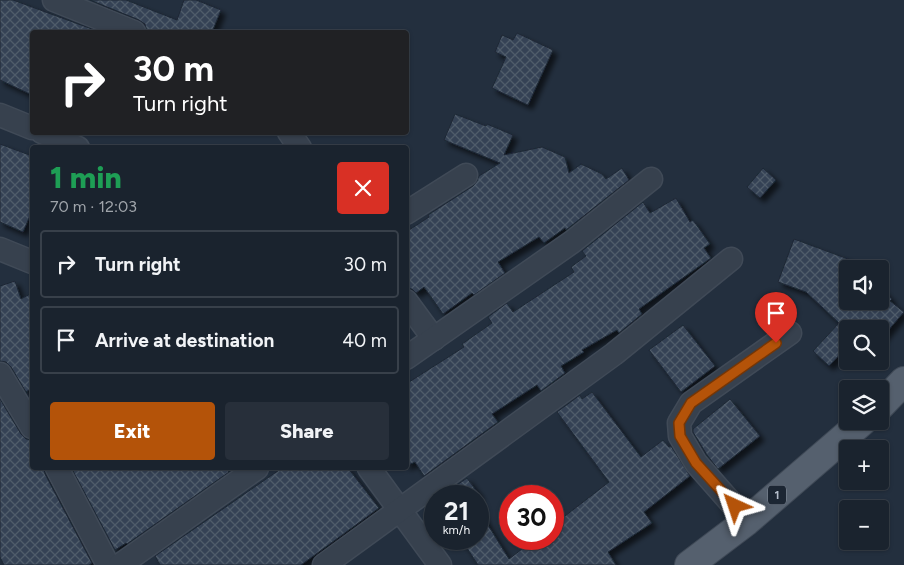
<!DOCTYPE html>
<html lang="en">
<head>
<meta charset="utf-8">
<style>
  body { margin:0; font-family:Figtree,sans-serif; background:#272f3a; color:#f1f3f6; height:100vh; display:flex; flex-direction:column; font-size:19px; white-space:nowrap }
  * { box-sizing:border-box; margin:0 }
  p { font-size:16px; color:#9fa4aa }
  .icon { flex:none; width:28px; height:28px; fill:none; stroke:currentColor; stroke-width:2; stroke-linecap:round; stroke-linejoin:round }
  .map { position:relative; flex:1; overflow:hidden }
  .side { position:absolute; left:30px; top:145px; width:379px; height:325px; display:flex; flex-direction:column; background:#1a232e; border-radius:5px; box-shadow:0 1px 4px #0004,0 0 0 1px #38404a }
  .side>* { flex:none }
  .banner { position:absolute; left:30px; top:30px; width:379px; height:105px; border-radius:5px; box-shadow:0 1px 4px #0004,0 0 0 1px #38404a; background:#202124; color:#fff; overflow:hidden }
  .buttons { position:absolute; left:839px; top:260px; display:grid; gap:10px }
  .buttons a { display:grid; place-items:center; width:50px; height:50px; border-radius:5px; background:#1a232e; box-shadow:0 1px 4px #0004,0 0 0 1px #38404a; font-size:25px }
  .speed { position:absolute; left:424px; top:485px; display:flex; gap:10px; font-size:25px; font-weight:700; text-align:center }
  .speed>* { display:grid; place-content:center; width:65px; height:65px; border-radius:50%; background:#1a232e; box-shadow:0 1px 4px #0004,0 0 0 1px #38404a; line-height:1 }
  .speed small { font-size:12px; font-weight:400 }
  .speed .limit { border:8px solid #d22; background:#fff; color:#111 }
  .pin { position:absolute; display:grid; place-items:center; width:42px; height:42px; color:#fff; margin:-51px -21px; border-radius:50% 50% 50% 0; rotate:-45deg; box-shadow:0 0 5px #0007 }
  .pin .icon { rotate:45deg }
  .me { position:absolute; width:55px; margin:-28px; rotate:318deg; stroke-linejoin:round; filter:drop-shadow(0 0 4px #0008) }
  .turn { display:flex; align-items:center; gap:18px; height:105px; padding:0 20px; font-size:22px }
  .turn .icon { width:65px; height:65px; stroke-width:2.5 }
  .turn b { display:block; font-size:35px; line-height:42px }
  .round { display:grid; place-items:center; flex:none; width:52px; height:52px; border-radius:5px; background:#272f3a }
  .headline { display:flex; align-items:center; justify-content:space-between; height:85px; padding:0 20px }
  h1 { font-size:30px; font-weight:800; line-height:38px; color:#1e9e55 }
  .cta { display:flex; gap:10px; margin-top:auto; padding:10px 20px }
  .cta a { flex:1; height:58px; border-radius:5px; background:#b45309; color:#fff; font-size:20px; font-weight:800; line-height:58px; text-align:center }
  .cta a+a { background:#272f3a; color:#f1f3f6 }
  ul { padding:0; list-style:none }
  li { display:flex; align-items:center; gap:15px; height:68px; margin:0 10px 8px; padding:0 10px; border:2px solid #38404a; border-radius:5px }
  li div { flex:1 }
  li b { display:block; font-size:19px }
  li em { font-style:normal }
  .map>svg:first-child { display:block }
</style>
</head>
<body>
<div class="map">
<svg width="904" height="565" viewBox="0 0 904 565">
  <defs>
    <pattern id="building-cross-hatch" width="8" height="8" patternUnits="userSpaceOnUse" patternTransform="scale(1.25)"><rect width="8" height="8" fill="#354354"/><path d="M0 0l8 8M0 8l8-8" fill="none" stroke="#505c6b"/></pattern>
    <filter id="shadow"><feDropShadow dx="4.5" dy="4.5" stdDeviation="2.5" flood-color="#0009"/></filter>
  </defs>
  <rect width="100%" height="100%" fill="#232f3e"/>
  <g fill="url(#building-cross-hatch)" stroke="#1e2835" filter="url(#shadow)">
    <polygon points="0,0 13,0 100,32 32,32 32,95 0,80"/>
    <polygon points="90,0 126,0 177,20 184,0 196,0 221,10 212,32 147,32 145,24 139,20"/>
    <polygon points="517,33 553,50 528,105 492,88 506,57 495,52 502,35 513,40"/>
    <polygon points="455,114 486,126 487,124 513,135 504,155 542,147 565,157 569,173 581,164 602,174 606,179 622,168 629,180 566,230 565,228 544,243 539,237 498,262 505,273 474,295 472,293 443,314 424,287 416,293 412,289 406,288 406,232 429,217 428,215 473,186 477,181 479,176 500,163 444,140"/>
    <polygon points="0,144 32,156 32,211 23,232 0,222"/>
    <polygon points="763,168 776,180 760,198 747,187"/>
    <polygon points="676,198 690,222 693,220 710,244 704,248 711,258 639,309 642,314 619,333 617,330 582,350 584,352 561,366 565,373 541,391 537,385 492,414 498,422 424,476 415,462 406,466 406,384 464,347 462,344 492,323 488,317 507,303 513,312 574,272 571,267 586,256 582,251 643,202 650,213"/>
    <polygon points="794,239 848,259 859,269 848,269 848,301 880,301 880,288 892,299 890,301 904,312 880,340 880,329 848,329 848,346 829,366 813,351 839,323 806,292 778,282"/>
    <polygon points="15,281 21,299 32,293 32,388 26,392 11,367 6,362 0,361 0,286"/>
    <polygon points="683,325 715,366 681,392 649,350"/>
    <polygon points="592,392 641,457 663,440 669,447 671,446 690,476 644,512 652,523 608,552 616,565 478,565 461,539 478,539 478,509 509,559 535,539 552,539 552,526 609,482 557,412 580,395 582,399"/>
    <polygon points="0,399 21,434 26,439 32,440 32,468 44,468 45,474 92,563 89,565 4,565 0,557"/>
    <polygon points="730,399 760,436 718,469 707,455 693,432 693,429"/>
    <polygon points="79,468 226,468 229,472 127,544 126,543 115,550 73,471"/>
    <polygon points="282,468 348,468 379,508 301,565 160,565 155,556"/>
    <polygon points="467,478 480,496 441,496"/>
  </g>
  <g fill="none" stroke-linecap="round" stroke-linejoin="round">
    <g stroke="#404a57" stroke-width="25">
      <g id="minor">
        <polyline points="54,0 134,32"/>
        <polyline points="0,115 32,128"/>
        <polyline points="42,132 78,148"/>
        <polyline points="289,132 300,148"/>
        <polyline points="406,213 466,175"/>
        <polyline points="0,249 32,262"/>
        <polyline points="406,301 434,339"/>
        <polyline points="406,358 572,242 651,179"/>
        <polyline points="0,374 32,427"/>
        <polyline points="57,468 108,565"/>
        <polyline points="369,468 440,565"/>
        <polyline points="747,521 696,463 680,436 679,423 691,403 790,333"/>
        <polyline points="120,565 257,468"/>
        <polyline points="324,565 614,354 731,259"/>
      </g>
    </g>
    <g stroke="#404a57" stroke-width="30">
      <g id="major">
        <polyline points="880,406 904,381"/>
        <polyline points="689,565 747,521 863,421"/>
      </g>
    </g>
    <use href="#minor" stroke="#37414e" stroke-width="22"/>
    <use href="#major" stroke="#55606e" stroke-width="28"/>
  </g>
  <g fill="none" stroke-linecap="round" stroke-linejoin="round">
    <g stroke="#753606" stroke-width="12">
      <polyline id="route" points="735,506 696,463 680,436 679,423 691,403 776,343"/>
    </g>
    <use href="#route" stroke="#b45309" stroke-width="9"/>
  </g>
  <g text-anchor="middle" stroke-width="5" stroke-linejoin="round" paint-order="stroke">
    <rect fill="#1c2633" stroke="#868f9c" stroke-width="1" x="768" y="485.5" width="18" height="19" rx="4"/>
    <g font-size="12" font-weight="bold" fill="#b3bcc9">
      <text x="777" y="499">1</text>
    </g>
  </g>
</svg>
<div class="buttons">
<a><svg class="icon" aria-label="sound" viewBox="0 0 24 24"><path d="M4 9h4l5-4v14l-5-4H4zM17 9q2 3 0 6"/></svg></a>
<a><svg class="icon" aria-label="search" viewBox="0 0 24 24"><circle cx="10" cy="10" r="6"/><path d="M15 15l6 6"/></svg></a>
<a><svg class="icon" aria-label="layers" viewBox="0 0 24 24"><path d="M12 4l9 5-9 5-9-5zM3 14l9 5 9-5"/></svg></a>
<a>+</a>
<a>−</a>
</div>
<div class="speed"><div>21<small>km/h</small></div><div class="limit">30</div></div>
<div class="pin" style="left:776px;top:343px;background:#d93025"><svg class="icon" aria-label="arrive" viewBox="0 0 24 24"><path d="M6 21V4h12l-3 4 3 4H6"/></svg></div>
<svg class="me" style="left:735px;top:506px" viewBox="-20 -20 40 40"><path d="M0-17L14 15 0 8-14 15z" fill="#b45309" stroke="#fff" stroke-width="4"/></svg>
<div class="banner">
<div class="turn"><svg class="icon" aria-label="right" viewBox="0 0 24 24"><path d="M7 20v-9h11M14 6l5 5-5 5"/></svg><div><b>30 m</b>Turn right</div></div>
</div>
<section class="side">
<div class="headline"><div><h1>1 min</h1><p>70 m · 12:03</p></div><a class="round" style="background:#d93025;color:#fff"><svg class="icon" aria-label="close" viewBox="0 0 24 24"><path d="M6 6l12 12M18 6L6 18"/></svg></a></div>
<ul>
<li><svg class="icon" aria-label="right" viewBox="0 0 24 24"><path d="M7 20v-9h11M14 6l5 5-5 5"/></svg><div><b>Turn right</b></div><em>30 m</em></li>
<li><svg class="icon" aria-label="arrive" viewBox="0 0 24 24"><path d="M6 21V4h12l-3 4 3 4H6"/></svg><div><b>Arrive at destination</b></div><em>40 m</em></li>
</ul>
<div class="cta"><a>Exit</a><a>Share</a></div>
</section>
</div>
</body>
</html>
